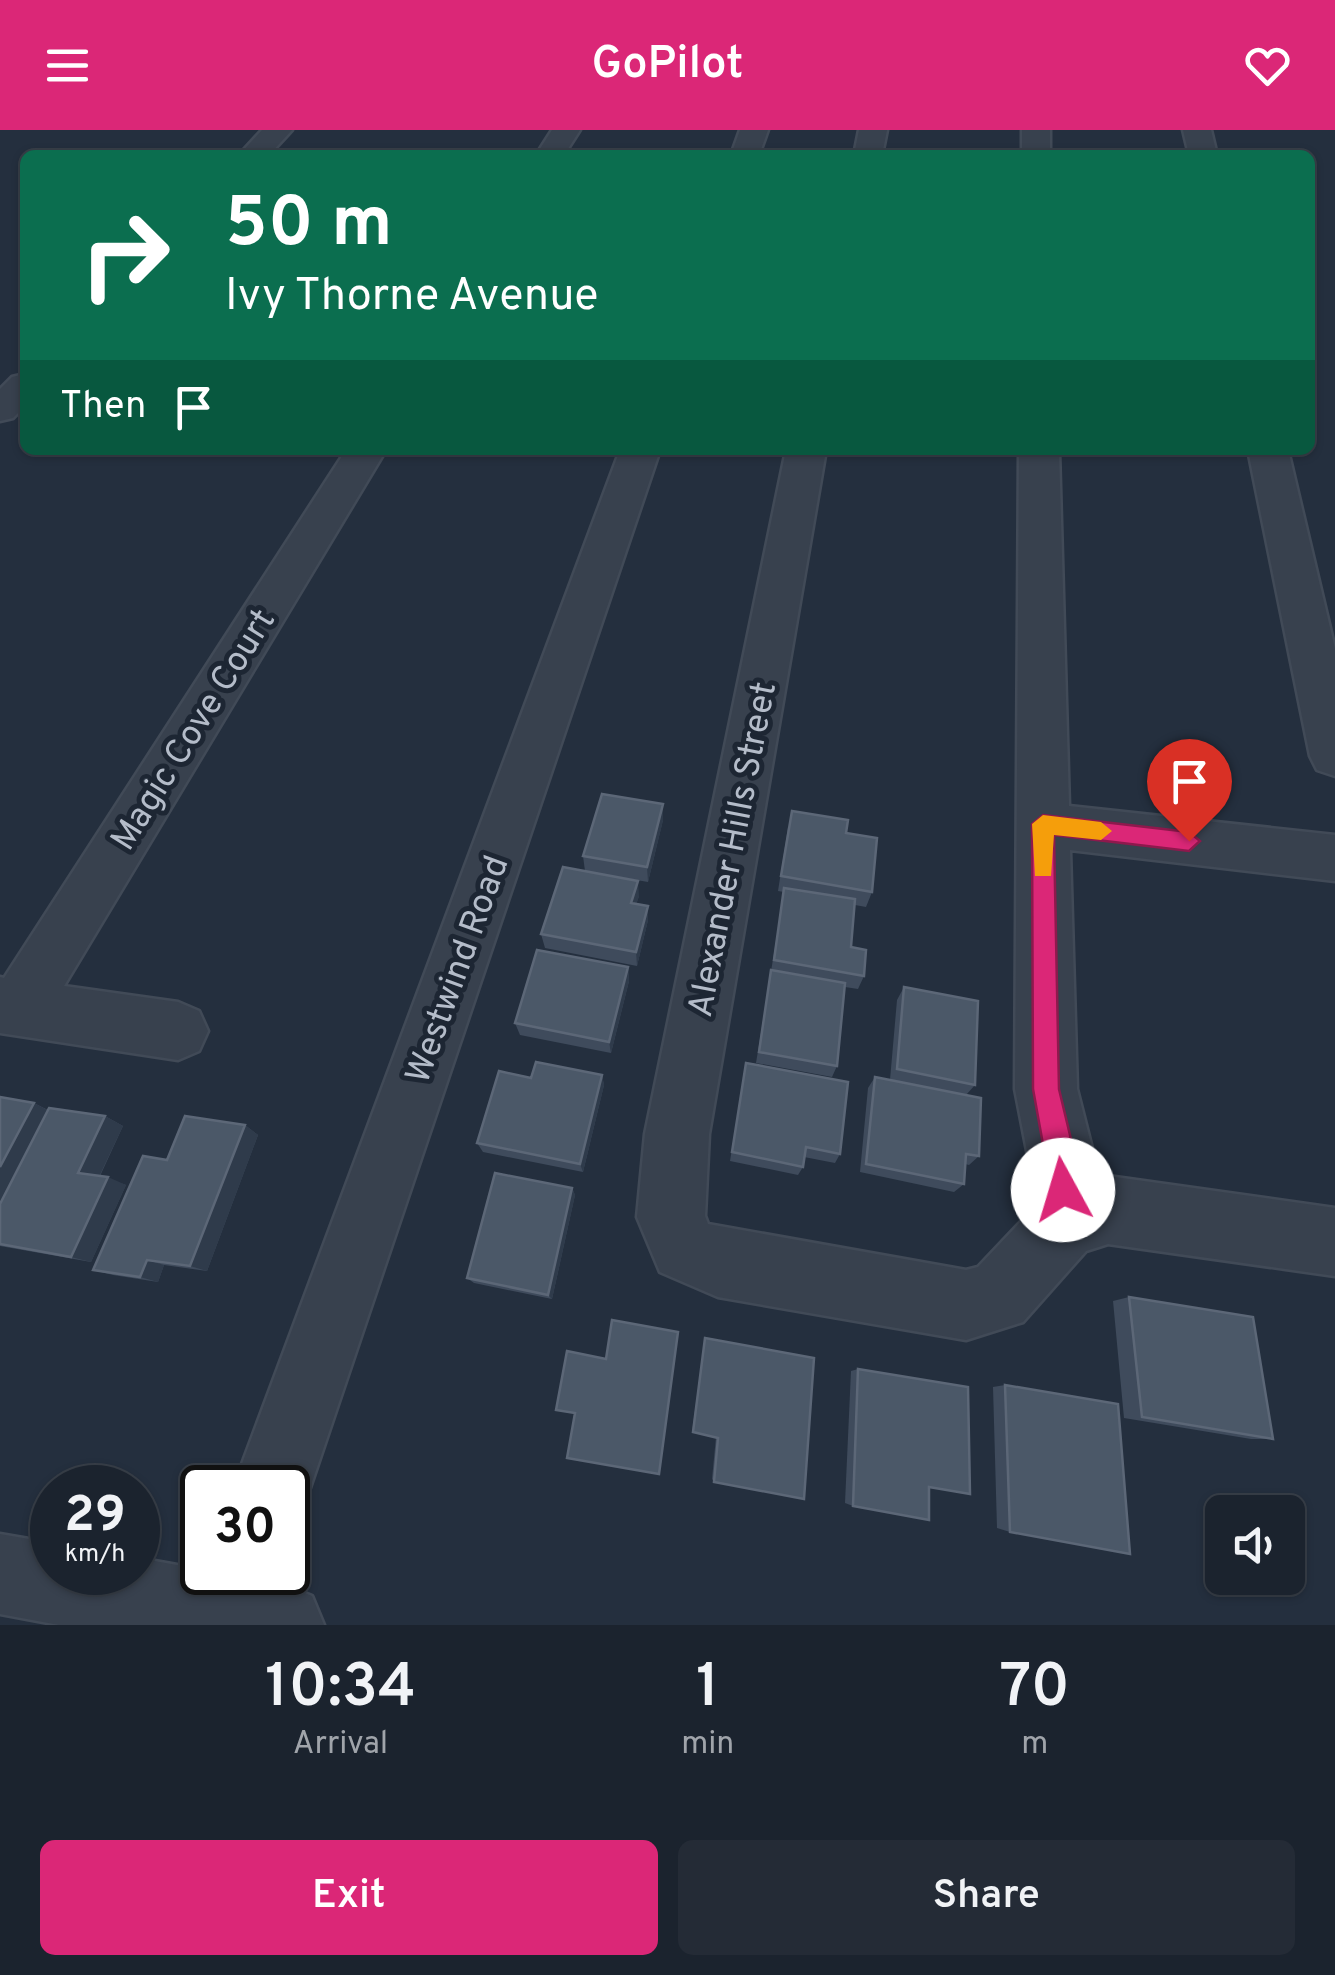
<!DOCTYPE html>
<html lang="en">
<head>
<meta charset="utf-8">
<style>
  body { margin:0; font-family:Overpass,sans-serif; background:#242b36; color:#f1f3f6; height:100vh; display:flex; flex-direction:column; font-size:38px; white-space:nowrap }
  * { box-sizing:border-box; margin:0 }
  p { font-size:32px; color:#a0a4aa }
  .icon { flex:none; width:55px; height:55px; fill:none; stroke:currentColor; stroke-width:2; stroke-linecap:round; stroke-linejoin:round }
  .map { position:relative; height:1495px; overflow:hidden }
  .drawer { display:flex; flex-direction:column; background:#1b232e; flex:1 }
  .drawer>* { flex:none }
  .hud { position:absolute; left:20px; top:20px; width:1295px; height:305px; border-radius:15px; box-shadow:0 2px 8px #0004,0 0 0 2px #39404a; background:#0b6e4f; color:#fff; overflow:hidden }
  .tools { position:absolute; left:1205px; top:1365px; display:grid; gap:20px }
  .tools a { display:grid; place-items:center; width:100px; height:100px; border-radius:15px; background:#1b232e; box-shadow:0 2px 8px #0004,0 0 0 2px #39404a; font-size:50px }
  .speed { position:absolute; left:30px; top:1335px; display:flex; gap:20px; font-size:50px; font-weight:700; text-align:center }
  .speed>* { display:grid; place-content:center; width:130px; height:130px; border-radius:50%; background:#1b232e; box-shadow:0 2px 8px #0004,0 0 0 2px #39404a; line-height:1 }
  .speed small { font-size:25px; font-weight:400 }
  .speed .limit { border:5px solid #111; border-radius:15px; background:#fff; color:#111 }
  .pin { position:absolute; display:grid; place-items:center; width:85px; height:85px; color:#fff; margin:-102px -42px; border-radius:50% 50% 50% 0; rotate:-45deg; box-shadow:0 0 10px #0007 }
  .pin .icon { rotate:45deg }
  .me { position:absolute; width:110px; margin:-55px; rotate:354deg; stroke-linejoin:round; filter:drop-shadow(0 0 8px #0008) }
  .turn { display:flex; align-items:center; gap:35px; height:210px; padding:0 40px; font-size:45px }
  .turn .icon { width:130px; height:130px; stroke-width:2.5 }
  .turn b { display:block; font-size:70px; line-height:85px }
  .then { display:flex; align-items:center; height:95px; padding:0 40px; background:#0003; gap:20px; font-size:38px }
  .eta { display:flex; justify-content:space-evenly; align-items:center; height:170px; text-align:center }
  .eta b { font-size:60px; font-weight:600; line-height:70px }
  .button { display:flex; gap:20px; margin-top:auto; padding:20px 40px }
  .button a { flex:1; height:115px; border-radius:15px; background:#db2777; color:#fff; font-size:40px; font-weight:600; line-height:115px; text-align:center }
  .button a+a { background:#242b36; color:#f1f3f6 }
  header { display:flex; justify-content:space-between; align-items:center; height:130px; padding:0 40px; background:#db2777; color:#fff; font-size:45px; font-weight:600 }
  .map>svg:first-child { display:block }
</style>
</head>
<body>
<header><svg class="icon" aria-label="menu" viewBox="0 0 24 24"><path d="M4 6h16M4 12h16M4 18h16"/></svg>GoPilot<svg class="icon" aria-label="heart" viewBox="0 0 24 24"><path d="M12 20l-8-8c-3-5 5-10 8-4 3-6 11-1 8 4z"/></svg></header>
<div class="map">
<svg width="1335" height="1495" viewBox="0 0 1335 1495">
  <rect width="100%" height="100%" fill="#242f3e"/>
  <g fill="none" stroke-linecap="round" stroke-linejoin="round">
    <g stroke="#414a57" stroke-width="5">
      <g id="minor">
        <polygon points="262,0 292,0 269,25 239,25"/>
        <polygon points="552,0 580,0 564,25 536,25"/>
        <polygon points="740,0 768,0 759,25 731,25"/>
        <polygon points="859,0 887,0 882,25 854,25"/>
        <rect x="1022" y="0" width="28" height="25"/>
        <polygon points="1183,0 1211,0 1217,25 1189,25"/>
        <polygon points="25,244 25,276 13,288 0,291 0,259 12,247"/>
        <polygon points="346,320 386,320 64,856 178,872 199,881 208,901 199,921 178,930 0,903 0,847 4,848"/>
        <polygon points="620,320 660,320 310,1358 298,1385 288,1390 288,1358 233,1358"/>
        <polygon points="786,320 826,320 709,1004 705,1086 708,1094 966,1140 978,1137 1030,1082 1028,1026 1015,959 1019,320 1059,320 1069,676 1335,705 1335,751 1070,720 1077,959 1094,1026 1095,1051 1108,1046 1335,1078 1335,1146 1108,1114 1086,1121 1023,1192 966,1210 718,1167 660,1142 637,1087 645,1004"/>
        <polygon points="1248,320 1288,320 1335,519 1335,646 1317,640 1310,626"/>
        <polygon points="0,1404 52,1413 52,1442 138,1442 138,1428 283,1454 312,1466 324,1495 59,1495 0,1484"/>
      </g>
    </g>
    <use href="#minor" fill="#38414e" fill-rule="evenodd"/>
  </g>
  <g fill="#3f4b5c">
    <polygon points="663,690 648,752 585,741 583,726"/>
    <polygon points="788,697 846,703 872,762 866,777 855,775 851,817 864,846 858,859 845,857 837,936 832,947 756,933 784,762 778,761"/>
    <polygon points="639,766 636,774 648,790 637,836 545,818 541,804"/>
    <polygon points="628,837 629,851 611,923 520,905 515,893"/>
    <polygon points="904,857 975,955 966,965 890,950 897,870"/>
    <polygon points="744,944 840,1024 835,1033 804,1027 803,1037 798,1045 730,1031"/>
    <polygon points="602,945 604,955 583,1042 483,1022 477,1013 531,948"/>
    <polygon points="875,947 979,1026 969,1035 965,1034 964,1054 954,1062 860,1042 868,958"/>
    <polygon points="0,967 34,973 48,980 105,986 123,996 100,1046 126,1055 91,1132 0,1116"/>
    <polygon points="245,995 258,1005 207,1141 164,1135 158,1152 113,1145 93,1140 167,1030"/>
    <polygon points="572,1058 575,1065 552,1169 474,1153 467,1148"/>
    <polygon points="1129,1167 1273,1309 1251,1309 1124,1288 1113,1171"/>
    <polygon points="705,1208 814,1228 714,1352 712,1349 716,1307 692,1302"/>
    <polygon points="858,1239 929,1357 853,1376 845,1373 851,1241"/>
    <polygon points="1005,1255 1010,1402 997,1398 993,1257"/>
  </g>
  <g fill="#2f3b4b">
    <polygon points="663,674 663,690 648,752 647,737"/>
    <polygon points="638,751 639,766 632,788 631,773"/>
    <polygon points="648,776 648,790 637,836 636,822"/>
    <polygon points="628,837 629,851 611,923 609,912"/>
    <polygon points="602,945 604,955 583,1042 580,1034"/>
    <polygon points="34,973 53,983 0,1088 0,1037"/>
    <polygon points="105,986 123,996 97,1051 78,1043"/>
    <polygon points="245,995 258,1005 207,1141 190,1136"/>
    <polygon points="108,1047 126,1055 91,1132 71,1127"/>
    <polygon points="572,1058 575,1065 552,1169 548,1165"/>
    <polygon points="147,1130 164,1135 158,1152 140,1147"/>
  </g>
  <g fill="#4b5868" stroke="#5c6777" stroke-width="2.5">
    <polygon points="602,664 663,674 647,737 583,726"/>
    <polygon points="792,681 848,690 846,703 877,708 872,762 781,746"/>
    <polygon points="563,737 638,751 631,773 648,776 636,822 541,804"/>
    <polygon points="784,758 855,769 851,817 866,820 864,846 774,830"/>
    <polygon points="537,820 628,837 609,912 515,893"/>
    <polygon points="771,840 845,853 837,936 759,922"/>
    <polygon points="904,857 978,871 975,955 897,939"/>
    <polygon points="536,932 602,945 580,1034 477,1013 499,941 531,948"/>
    <polygon points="746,933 848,952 840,1024 806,1017 803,1037 732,1022"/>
    <polygon points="875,947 981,968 979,1026 966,1024 964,1054 866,1034"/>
    <polygon points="0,967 34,973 0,1037"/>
    <polygon points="49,978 105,986 78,1043 108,1047 71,1127 0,1114 0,1074"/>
    <polygon points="185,986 245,995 190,1136 147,1130 140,1147 93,1140 143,1026 167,1030"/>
    <polygon points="495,1043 572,1058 548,1165 467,1148"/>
    <polygon points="1129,1167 1253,1187 1273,1309 1142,1287"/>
    <polygon points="612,1190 678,1202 659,1344 567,1328 575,1283 556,1280 567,1221 606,1229"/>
    <polygon points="705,1208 814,1228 804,1369 714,1352 718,1308 693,1302"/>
    <polygon points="858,1239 968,1257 970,1364 929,1357 929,1390 853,1376"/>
    <polygon points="1005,1255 1118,1274 1130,1424 1010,1402"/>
  </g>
  <polygon fill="#db2777" stroke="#8e194d" stroke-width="2.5" points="1043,685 1189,702 1200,711 1189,721 1054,705 1059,959 1075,1026 1076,1060 1072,1070 1063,1074 1053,1070 1033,959 1032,694"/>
  <polygon fill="#f59e0b" points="1043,685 1101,692 1112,701 1101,710 1054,705 1051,746 1035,746 1032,694"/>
  <g text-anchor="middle" stroke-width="10" stroke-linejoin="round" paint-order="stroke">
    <g font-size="35" fill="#b4bcc9" stroke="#1d2633">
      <text transform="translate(192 599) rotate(-58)" y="12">Magic Cove Court</text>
      <text transform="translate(731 719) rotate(-79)" y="12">Alexander Hills Street</text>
      <text transform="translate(456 839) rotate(-70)" y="12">Westwind Road</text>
    </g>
  </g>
</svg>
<div class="tools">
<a><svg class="icon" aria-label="sound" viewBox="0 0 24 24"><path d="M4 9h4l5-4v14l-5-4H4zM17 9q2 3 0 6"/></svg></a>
</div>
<div class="speed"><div>29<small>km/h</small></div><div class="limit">30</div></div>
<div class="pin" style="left:1189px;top:711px;background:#d93025"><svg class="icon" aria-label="arrive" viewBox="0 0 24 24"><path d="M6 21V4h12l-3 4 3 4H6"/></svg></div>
<svg class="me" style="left:1063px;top:1060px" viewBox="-20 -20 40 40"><circle r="19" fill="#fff"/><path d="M0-13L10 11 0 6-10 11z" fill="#db2777"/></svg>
<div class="hud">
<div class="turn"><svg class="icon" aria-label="right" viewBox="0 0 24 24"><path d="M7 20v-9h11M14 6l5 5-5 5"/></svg><div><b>50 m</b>Ivy Thorne Avenue</div></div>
<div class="then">Then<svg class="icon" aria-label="arrive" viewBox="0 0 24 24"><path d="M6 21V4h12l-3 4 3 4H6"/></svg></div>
</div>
</div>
<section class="drawer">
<div class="eta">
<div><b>10:34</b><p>Arrival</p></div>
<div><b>1</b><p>min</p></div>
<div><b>70</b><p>m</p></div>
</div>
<div class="button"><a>Exit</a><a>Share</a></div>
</section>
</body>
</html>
